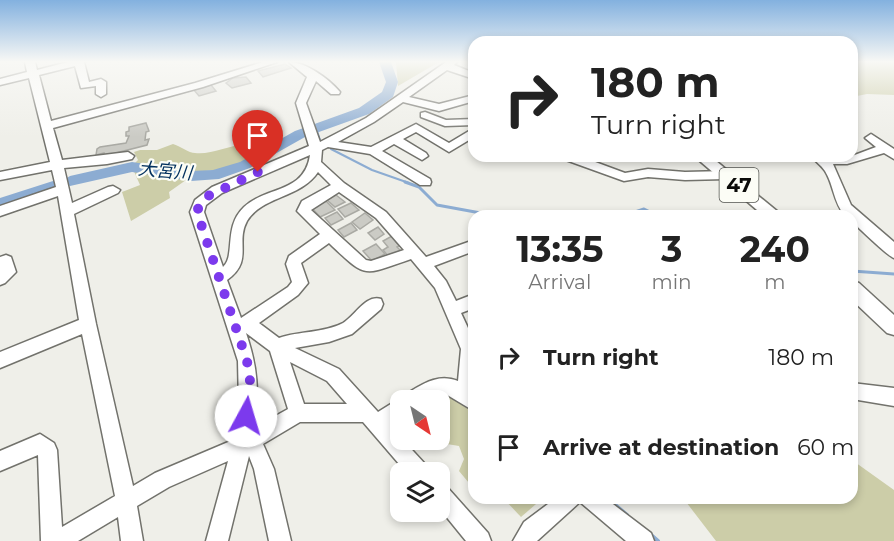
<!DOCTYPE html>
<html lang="en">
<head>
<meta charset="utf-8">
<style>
  body { margin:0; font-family:Montserrat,"Noto Sans JP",sans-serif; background:#f2f2f2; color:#222; height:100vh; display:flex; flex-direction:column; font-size:22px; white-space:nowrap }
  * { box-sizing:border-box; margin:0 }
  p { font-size:20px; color:#767676 }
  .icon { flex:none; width:33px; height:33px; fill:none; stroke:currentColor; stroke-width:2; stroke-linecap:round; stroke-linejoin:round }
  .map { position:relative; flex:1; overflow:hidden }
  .sheet { position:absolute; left:468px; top:210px; width:390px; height:294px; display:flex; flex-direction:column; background:#fff; border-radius:18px; box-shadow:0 3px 9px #0003 }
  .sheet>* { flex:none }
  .top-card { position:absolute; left:468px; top:36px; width:390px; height:126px; border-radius:18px; box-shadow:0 3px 9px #0003; background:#fff; color:#222; overflow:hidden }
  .needle { width:39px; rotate:145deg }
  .tools { position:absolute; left:390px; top:390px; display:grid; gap:12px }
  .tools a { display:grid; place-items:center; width:60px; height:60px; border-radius:12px; background:#fff; box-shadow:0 3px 9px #0003; font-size:30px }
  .pin { position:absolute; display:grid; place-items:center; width:51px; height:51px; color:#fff; margin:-62px -26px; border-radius:50% 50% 50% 0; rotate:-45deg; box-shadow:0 0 6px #0007 }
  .pin .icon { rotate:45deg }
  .me { position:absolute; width:66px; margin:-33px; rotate:6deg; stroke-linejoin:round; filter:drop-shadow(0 0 4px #0008) }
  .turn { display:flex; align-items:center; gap:21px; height:126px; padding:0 24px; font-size:27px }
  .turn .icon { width:78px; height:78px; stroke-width:2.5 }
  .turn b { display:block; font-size:42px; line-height:51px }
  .eta { display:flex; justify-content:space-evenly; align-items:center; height:102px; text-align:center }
  .eta b { font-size:36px; font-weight:700; line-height:42px }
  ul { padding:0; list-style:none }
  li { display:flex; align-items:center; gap:18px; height:90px; padding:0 24px }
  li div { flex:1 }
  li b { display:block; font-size:22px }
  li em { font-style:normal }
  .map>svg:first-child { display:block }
</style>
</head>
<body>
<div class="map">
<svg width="894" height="541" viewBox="0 0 894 541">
  <rect width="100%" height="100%" fill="#efefe9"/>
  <g fill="#cccda8">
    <polygon points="396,62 439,62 398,86"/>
    <polygon points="852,62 894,62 894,95 867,94 852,97"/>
    <path d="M 173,144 C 180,146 189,153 195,153 C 216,156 241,136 261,150 C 222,182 179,170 134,164 L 138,160 L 134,152 L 140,150 L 157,150 Z"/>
    <polygon points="133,169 186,180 169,192 170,198 131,221 122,192 140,185"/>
    <polygon points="448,392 474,414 474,489 459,471 464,459 459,446 447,444 440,428 439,400"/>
    <polygon points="852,460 894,490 894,541 716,541 683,498 852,498"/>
    <polygon points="503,498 543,498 521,517"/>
  </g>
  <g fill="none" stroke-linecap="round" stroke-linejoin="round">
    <g stroke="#8cacd2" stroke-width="2">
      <polyline points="316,128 320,140"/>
      <polyline points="331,149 372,170 409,183"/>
    </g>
    <g stroke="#8cacd2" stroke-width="3">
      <polyline points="405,182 419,187 437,205 497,216"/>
      <polyline points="623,216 644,209 658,216"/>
      <polyline points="852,271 894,274"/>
    </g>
    <g stroke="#8cacd2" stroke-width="4">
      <polyline points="607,498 627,515"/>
      <polyline points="650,534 658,541"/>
    </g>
    <g fill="#8cacd2" fill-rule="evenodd">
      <polygon points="379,62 391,62 398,82 393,97 369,114 305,137 250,168 219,179 191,181 132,172 70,186 62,181 70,176 132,162 191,171 213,170 240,162 295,131 359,108 382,92 386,82"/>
      <polygon points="53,181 58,182 61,186 58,190 0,210 0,198"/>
    </g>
  </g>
  <g fill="#cbcbc5" stroke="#aaaaa4" stroke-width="1.5">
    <polygon points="285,64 291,68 263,77 258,71"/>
    <polygon points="246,77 251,83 232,88 226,83 233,78"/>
    <polygon points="211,85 216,91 199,96 193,89"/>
    <polygon points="146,123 149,131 146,132 145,140 149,139 147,145 104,156 104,153 96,155 97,149 100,147 126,143 129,136 126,136 126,132 129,131 129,127"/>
    <polygon points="336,195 345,202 335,207 327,200"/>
    <polygon points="326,201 335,210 320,217 312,208"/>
    <polygon points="351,203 359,210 345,217 338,209"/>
    <polygon points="337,212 343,219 331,225 325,218"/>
    <polygon points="365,213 373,220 360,229 352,222"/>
    <polygon points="351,223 357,230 344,237 338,230"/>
    <polygon points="378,227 384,234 375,240 368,233"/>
    <polygon points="392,236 397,243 400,242 402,244 397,247 401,251 389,257 383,250 388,247 383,241"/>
    <polygon points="376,244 385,254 372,261 363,251"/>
  </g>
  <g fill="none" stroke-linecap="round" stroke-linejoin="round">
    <g stroke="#72726c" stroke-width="3">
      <g id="minor">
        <path d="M 25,62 L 35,62 L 37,70 L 68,62 L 84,62 L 89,82 L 101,79 L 106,82 L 106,94 L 101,97 L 96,94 L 96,86 L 81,88 L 75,66 L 39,75 L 51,121 L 195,83 L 263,62 L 277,62 L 203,87 L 53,128 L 62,160 L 128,152 L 134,156 L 132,159 L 107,164 L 64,168 L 72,203 L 108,187 L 113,186 L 120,190 L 118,193 L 74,214 L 96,324 L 133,486 L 155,473 L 233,440 L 239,406 L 238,361 L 190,212 L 195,200 L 212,187 L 309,146 L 296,103 L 307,77 L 289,62 C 306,62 329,79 340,92 L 339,94 L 331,94 L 316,81 L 306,103 L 320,142 L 366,118 L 446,62 L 457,62 L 454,65 L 474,73 L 474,79 L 447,70 L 409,97 L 439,104 L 474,95 L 474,101 L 439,111 L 403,102 L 374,122 L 338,142 L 371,147 L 416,124 L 449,143 L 474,128 L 474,137 L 449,152 L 416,132 L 403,139 L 426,153 L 428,156 L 422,160 L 394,144 L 382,151 L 430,179 L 431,182 L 430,185 L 420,185 L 370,154 L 328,147 L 322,150 L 321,162 L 344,183 L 386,212 L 426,257 L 474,240 L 474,251 L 434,266 L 446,281 L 456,301 L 474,294 L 474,308 L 461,313 L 474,341 L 474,411 L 444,393 L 427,400 L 400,400 L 400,418 L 390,426 L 426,465 L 429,472 L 406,472 L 363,422 L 300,422 L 263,444 L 274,469 L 291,541 L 269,541 L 254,469 L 249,456 L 228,541 L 206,541 L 228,461 L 169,487 L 137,506 L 143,541 L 121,541 L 118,517 L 78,541 L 41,541 L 38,455 L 0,471 L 0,451 L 40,434 L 54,443 L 57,450 L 62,527 L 115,496 L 82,334 L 0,368 L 0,352 L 79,320 L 58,196 L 0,216 L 0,206 L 56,187 L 52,170 L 0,180 L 0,172 L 50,162 L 29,78 L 0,85 L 0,79 L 27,72 ZM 310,155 C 305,193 267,186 244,207 C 223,227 236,255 223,267 L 204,212 L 206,205 L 222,193 ZM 318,172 L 331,185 L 302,201 L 297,211 L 320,234 L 289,256 L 286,264 L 292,282 L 288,287 L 241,318 L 227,280 C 254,261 235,243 247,221 C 262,196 301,198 318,172 ZM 339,192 L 376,218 L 404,250 L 371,261 L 366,260 L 311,210 ZM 329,243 C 367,279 362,276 411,259 L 435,288 L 461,349 L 458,381 C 438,373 423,384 406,394 L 403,400 L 394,402 L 378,412 L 339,369 L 295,348 L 329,342 L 352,334 L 381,309 L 383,304 L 381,299 C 366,294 355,316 343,323 C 324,333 299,331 279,338 L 259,323 L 298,295 L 308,283 L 301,263 ZM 246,333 L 270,351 L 288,409 L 254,428 C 259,390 258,369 246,333 ZM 290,362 L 327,381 L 347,404 L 304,404 Z"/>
        <polygon points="425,112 446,120 474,119 474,125 445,126 421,117 421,113"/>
        <path d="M 871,134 L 894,149 L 894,159 L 884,153 L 847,164 L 833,164 L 851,205 L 894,242 L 894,258 C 886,255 861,229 852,222 L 852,216 L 845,216 C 833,202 834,185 825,171 C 821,165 815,161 811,156 L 852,156 L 876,147 L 865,138 Z"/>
        <polygon points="561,156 579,156 625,173 648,169 685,172 726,171 732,175 726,179 685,180 648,177 624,181 563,159"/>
        <polygon points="6,255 11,257 16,272 5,283 0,285 0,257"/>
        <polygon points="852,383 894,388 894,406 852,399"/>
        <polygon points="440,484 447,487 488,533 491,541 466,541 440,509"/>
        <polygon points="556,498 605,498 651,533 654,541 626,541 580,502 537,541 513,541 524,522"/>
      </g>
    </g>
    <g stroke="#72726c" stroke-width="3">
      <g id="major">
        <polygon points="694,156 710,156 783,216 764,216"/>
        <polygon points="852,281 859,283 894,315 894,335 887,333 852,300"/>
      </g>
    </g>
    <use href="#minor" fill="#fff" fill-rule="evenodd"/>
    <use href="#major" fill="#fff" fill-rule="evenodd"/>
  </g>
  <linearGradient id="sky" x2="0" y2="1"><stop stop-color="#83b1df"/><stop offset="0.45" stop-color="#f8f8f5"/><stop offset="1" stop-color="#f8f8f5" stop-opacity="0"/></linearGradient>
  <rect width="894" height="137" fill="url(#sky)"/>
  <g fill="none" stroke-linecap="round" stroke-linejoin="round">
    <polyline stroke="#7c3aed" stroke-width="10" stroke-dasharray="0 18" points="246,416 250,381 247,361 197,212 200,203 206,197 258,172"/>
  </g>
  <g text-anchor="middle" stroke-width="4.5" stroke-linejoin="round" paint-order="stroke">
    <g font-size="18" font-style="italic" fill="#002f5d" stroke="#fcfdf6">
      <text transform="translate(165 171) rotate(5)" y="6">大宮川</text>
    </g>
    <rect fill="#fcfdf6" stroke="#535450" stroke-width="1.5" x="719.5" y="168" width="39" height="34" rx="4.5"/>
    <g font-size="20" font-weight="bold" fill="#0b0b09">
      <text x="739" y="192">47</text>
    </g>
  </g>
</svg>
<div class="tools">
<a><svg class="needle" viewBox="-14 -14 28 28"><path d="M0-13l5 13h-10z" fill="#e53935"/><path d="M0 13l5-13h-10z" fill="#767676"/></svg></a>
<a><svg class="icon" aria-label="layers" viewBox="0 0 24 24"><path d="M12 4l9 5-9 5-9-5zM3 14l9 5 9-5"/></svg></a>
</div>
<div class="pin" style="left:258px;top:172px;background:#d93025"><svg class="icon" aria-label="arrive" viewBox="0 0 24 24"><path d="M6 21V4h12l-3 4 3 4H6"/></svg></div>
<svg class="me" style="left:246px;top:416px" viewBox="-20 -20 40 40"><circle r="19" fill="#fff"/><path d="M0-13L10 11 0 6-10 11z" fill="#7c3aed"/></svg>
<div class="top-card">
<div class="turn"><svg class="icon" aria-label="right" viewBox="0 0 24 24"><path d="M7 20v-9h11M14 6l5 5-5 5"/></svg><div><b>180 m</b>Turn right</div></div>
</div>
<section class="sheet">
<div class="eta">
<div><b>13:35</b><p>Arrival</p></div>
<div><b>3</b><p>min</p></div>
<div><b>240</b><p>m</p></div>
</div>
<ul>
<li><svg class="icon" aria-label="right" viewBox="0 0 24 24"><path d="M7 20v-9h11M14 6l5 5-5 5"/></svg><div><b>Turn right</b></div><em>180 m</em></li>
<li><svg class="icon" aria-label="arrive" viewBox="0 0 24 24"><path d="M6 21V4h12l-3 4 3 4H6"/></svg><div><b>Arrive at destination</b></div><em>60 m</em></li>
</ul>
</section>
</div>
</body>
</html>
